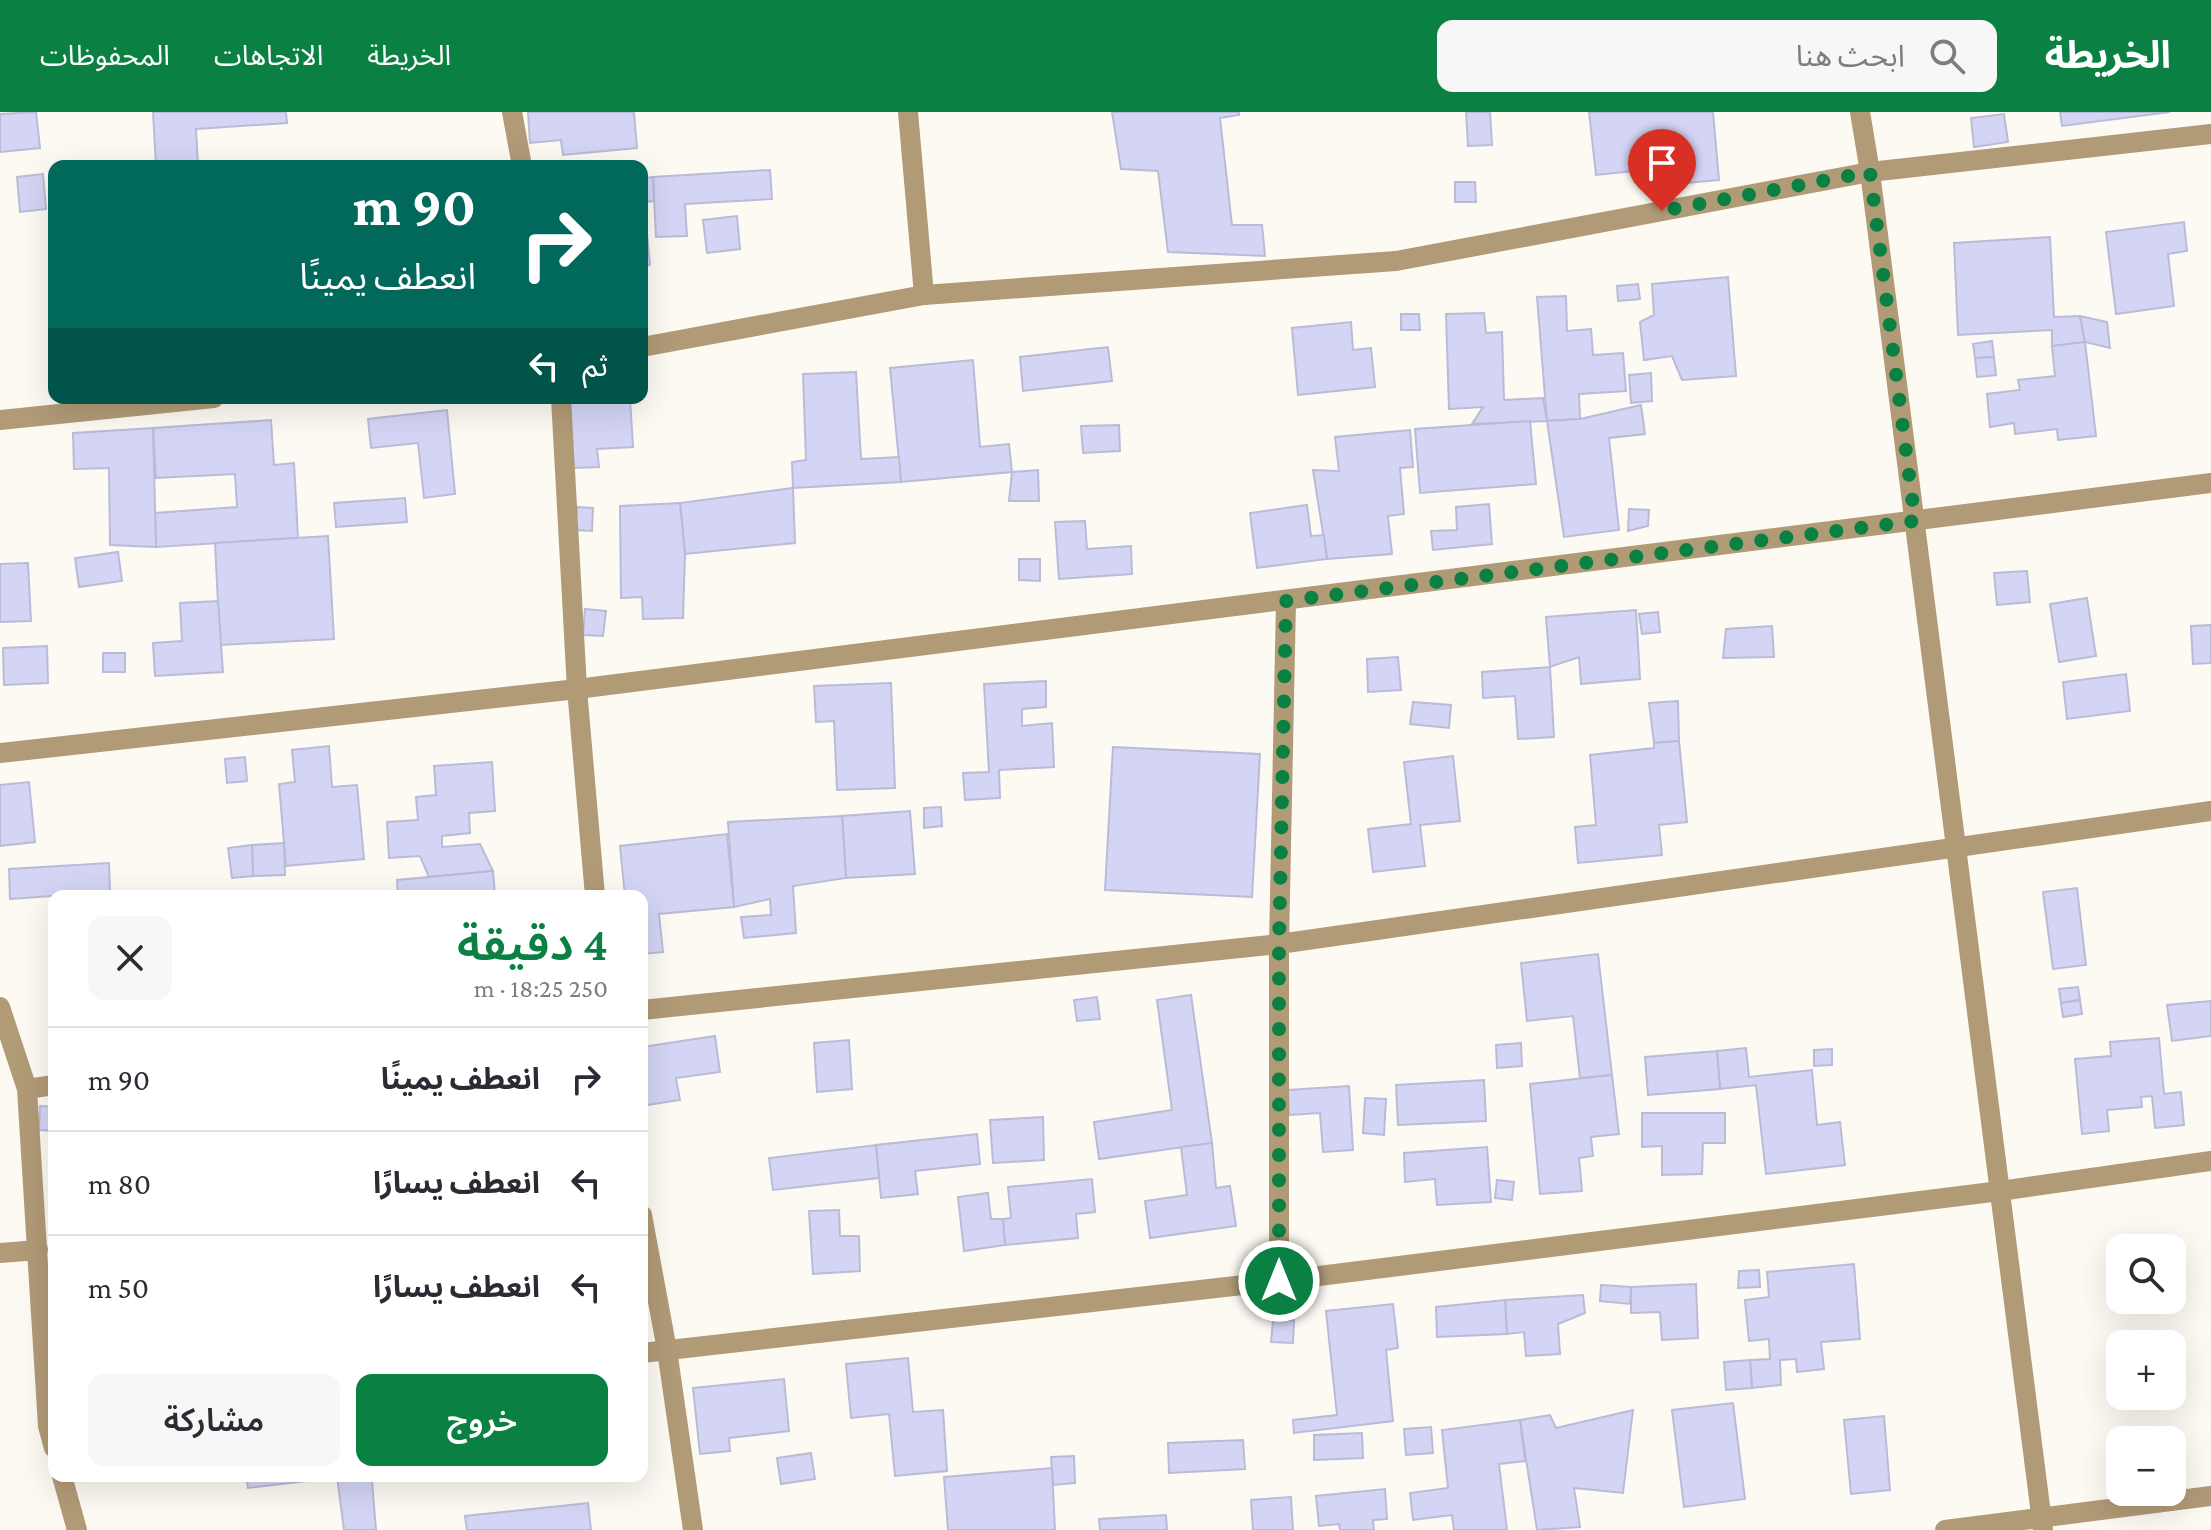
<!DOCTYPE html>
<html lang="ar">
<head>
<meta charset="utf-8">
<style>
  body { margin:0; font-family:"Crimson Pro","Noto Sans Arabic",serif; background:#f7f7f7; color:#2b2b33; direction:rtl; height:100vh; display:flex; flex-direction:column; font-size:30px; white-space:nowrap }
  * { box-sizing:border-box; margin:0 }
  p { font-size:26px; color:#7c7c81 }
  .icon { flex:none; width:44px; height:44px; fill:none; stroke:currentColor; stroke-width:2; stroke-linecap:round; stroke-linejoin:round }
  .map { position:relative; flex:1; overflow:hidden; direction:ltr }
  .panel { position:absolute; left:48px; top:778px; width:600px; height:592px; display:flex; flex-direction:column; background:#fff; border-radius:16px; box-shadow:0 8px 32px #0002; direction:rtl }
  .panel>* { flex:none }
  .guide { position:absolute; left:48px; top:48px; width:600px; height:244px; border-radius:16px; box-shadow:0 8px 32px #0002; direction:rtl; background:#00695c; color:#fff; overflow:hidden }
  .controls { position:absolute; left:2106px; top:1122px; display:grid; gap:16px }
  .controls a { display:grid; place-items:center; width:80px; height:80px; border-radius:16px; background:#fff; box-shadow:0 8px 32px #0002; font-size:40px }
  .pin { position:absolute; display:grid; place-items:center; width:68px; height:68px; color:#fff; margin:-82px -34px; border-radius:50% 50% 50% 0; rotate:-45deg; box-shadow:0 0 8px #0007 }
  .pin .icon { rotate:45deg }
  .me { position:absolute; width:88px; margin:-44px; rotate:0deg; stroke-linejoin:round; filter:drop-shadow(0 0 6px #0008) }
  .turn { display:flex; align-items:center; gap:28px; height:168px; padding:0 40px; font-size:36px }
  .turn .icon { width:104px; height:104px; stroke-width:2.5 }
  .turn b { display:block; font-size:56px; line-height:68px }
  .then { display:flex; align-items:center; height:76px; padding:0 40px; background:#0003; gap:16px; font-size:30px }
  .round { display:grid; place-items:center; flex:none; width:84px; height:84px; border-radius:16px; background:#f7f7f7 }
  .head { display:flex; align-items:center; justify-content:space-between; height:136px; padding:0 40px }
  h1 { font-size:48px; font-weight:600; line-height:60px; color:#0b8043 }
  .action { display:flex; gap:16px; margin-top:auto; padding:16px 40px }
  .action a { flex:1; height:92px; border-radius:16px; background:#0b8043; color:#fff; font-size:32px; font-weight:600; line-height:92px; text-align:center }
  .action a+a { background:#f7f7f7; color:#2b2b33 }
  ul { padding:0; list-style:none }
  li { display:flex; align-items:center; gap:24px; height:104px; padding:0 40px; border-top:2px solid #e1e1e2 }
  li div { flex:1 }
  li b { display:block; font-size:30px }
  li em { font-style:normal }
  header { display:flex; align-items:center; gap:48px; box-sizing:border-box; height:112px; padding:0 40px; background:#0b8043; color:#fff }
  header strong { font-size:38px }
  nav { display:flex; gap:44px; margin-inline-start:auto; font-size:28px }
  .search { width:560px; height:72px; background:#f7f7f7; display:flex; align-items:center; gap:20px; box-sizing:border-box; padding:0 28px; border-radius:16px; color:#7c7c81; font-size:30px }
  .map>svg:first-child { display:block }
</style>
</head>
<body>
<header>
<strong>الخريطة</strong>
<div class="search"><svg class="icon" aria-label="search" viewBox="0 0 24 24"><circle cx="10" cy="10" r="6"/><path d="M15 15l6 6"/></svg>ابحث هنا</div>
<nav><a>الخريطة</a><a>الاتجاهات</a><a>المحفوظات</a></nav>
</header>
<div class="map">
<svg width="2211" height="1418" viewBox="0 0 2211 1418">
  <rect width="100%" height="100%" fill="#fdfaf4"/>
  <g fill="#d4d5f4" stroke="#b9bbd8" stroke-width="2">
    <polygon points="36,0 40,36 0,40 0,2"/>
    <polygon points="153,0 286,0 287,11 196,17 198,54 156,54"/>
    <polygon points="528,0 634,0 637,36 563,43 561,28 530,31"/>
    <polygon points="1112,0 1239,0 1239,3 1220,6 1232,113 1262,113 1265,144 1168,140 1158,59 1121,57"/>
    <polygon points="1466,0 1490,0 1492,33 1468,34"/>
    <polygon points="1589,0 1713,0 1719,68 1676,72 1674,55 1596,63"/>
    <polygon points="2060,0 2170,0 2062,14"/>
    <polygon points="2004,2 2008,30 1974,35 1971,6"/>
    <polygon points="770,58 772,87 685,92 687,124 656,125 653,65"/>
    <polygon points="43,62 46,97 20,100 17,65"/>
    <polygon points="653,65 654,89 644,90 650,153 642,154 642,66"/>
    <polygon points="1455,70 1475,70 1476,90 1455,90"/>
    <polygon points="737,104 740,137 707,141 703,108"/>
    <polygon points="2184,110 2187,139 2168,142 2174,194 2116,202 2106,120"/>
    <polygon points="2050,125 2054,205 2080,204 2085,230 2052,234 2052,218 1958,223 1954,131"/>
    <polygon points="1728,165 1736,264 1682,268 1672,244 1644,248 1640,210 1654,203 1652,172"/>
    <polygon points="1638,172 1640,187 1618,189 1617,174"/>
    <polygon points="1566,184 1567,219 1591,217 1593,243 1623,241 1626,279 1579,282 1580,307 1547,309 1537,185"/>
    <polygon points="1484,201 1486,221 1502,220 1504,288 1543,286 1547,309 1472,312 1483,295 1449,297 1446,202"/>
    <polygon points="1401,202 1419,202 1420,218 1401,218"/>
    <polygon points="2080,204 2107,210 2110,236 2085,230"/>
    <polygon points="1351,210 1353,238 1371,236 1375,275 1298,283 1292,216"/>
    <polygon points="1992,229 1994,245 1975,246 1973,232"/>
    <polygon points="2085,230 2096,324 2058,328 2057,317 2015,322 2014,311 1990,315 1987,282 2020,278 2018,268 2055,264 2052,234"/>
    <polygon points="1108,235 1112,269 1023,279 1020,245"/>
    <polygon points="1994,245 1996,263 1977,265 1975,246"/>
    <polygon points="973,248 980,335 1009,332 1012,360 901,370 890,256"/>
    <polygon points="856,260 861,347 899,345 901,370 793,376 792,350 806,348 803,262"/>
    <polygon points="1651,261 1652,289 1631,291 1629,263"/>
    <polygon points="569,286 630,286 633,335 597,337 599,355 573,356"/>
    <polygon points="1641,293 1645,322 1609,326 1619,418 1564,425 1547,309 1580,307"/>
    <polygon points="447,298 455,382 424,386 418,331 371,336 368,307"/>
    <polygon points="271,308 274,353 294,351 298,426 156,435 155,401 237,395 235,362 156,366 153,316"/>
    <polygon points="1530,309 1536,372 1420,381 1415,317"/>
    <polygon points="1119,313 1120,339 1083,341 1081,314"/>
    <polygon points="153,316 156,435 110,433 109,356 74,357 73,321"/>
    <polygon points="1410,318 1413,355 1400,356 1404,402 1388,404 1392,442 1327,447 1313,358 1339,359 1335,325"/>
    <polygon points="1038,358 1039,389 1009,389 1012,360"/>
    <polygon points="793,376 795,431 685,442 680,391"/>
    <polygon points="405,386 407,410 336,415 334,391"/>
    <polygon points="680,391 685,442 683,506 643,507 642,485 621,486 620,394"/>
    <polygon points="1489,392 1492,432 1433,438 1431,419 1457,418 1456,395"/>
    <polygon points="1307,393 1311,424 1324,423 1327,447 1257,456 1250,401"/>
    <polygon points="577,395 593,396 592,419 575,418"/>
    <polygon points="1629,397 1649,398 1648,414 1628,419"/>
    <polygon points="1085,409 1087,437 1131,434 1132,462 1059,467 1055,410"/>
    <polygon points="328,424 334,527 220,533 215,431"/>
    <polygon points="118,440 122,469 79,475 75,446"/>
    <polygon points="1019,447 1040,447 1040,469 1019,468"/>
    <polygon points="28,451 31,509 0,510 0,452"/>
    <polygon points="2027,459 2030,490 1997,493 1994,461"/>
    <polygon points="2087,486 2096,544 2059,550 2050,492"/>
    <polygon points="218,489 223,560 155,564 153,531 182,529 180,491"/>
    <polygon points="585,497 606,499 603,524 583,523"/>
    <polygon points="1636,498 1640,567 1581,572 1579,545 1550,555 1546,505"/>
    <polygon points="1658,500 1660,520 1642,522 1639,502"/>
    <polygon points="2211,513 2211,551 2193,552 2191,514"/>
    <polygon points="1772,514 1774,545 1723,546 1726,517"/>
    <polygon points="47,534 48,571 4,573 3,536"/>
    <rect x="103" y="541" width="22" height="19"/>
    <polygon points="1398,545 1401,578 1368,580 1367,547"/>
    <polygon points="1550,555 1554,625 1518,627 1515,584 1483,586 1482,560"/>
    <polygon points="2126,562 2130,599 2067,607 2063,570"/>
    <polygon points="1046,569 1046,595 1022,597 1022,614 1052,611 1054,655 999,658 1000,686 965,688 963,661 989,660 984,572"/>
    <polygon points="891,571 895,676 837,678 834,609 816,610 814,574"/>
    <polygon points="1678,589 1679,629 1654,631 1649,591"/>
    <polygon points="1413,590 1451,593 1449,616 1410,612"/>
    <polygon points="1679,629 1687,710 1659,713 1662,743 1578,751 1575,715 1596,713 1590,643 1654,636 1654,631"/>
    <polygon points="329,634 332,675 357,673 364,747 286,754 279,672 295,670 292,638"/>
    <polygon points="1113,635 1260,642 1252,785 1105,778"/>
    <polygon points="1453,644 1460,709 1420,713 1425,754 1373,760 1368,717 1411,712 1404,650"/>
    <polygon points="245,645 247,669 227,671 225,647"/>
    <polygon points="492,650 495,699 469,701 470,721 442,724 442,735 480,732 493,759 429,765 420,744 389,746 387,710 418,708 416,685 436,683 434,654"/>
    <polygon points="29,670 35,730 0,734 0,673"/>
    <polygon points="941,695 942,714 924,716 924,696"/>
    <polygon points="910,699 915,762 846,766 842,704"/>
    <polygon points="842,704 846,766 793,774 796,821 744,826 741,805 771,803 770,787 734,795 728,710"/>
    <polygon points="727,722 734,795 659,802 663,840 642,842 642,784 625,784 620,734"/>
    <polygon points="284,731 285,763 253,764 252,733"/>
    <polygon points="252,733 253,764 232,766 228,736"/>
    <polygon points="109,751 110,780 10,787 9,757"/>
    <polygon points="493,759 495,784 398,784 397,768"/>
    <polygon points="2077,776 2086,853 2053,857 2043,780"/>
    <polygon points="1598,842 1612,963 1580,966 1573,904 1527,909 1521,851"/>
    <polygon points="2078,875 2080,888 2061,891 2059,877"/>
    <polygon points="1191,883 1212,1031 1099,1047 1094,1010 1172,998 1157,888"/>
    <polygon points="1097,885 1100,907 1077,909 1074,888"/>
    <polygon points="2080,888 2082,902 2063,905 2061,891"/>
    <polygon points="2211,889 2211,924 2172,929 2167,893"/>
    <polygon points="715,924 720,960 676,966 680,988 647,993 642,935"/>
    <polygon points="2159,926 2164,982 2181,980 2184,1013 2155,1016 2152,984 2141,985 2142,995 2107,998 2109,1019 2082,1022 2075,947 2111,944 2110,930"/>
    <polygon points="849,928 852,977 817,980 814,931"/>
    <polygon points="1521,931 1522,954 1497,956 1496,933"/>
    <polygon points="1746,936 1749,965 1812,958 1817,1013 1840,1010 1845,1053 1766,1062 1756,973 1720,977 1717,939"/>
    <polygon points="1832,937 1832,953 1814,954 1814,938"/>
    <polygon points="1717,939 1720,977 1648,983 1645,945"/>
    <polygon points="1612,963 1619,1022 1591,1025 1593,1044 1579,1046 1582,1079 1540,1082 1530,972"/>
    <polygon points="1484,968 1486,1009 1398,1013 1396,973"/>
    <polygon points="1349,974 1353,1038 1323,1040 1320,1001 1289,1003 1288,978"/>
    <polygon points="1365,986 1386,987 1384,1023 1363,1021"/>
    <polygon points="40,994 54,995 54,1019 39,1018"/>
    <polygon points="1642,1001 1725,1001 1725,1031 1703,1031 1702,1062 1662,1063 1662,1034 1642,1035"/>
    <polygon points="1043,1005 1044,1048 993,1051 990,1008"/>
    <polygon points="977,1022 980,1052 915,1059 918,1082 881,1086 876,1033"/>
    <polygon points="1212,1031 1216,1076 1230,1074 1236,1114 1150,1126 1145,1089 1187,1083 1181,1035"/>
    <polygon points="876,1033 879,1066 773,1078 769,1046"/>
    <polygon points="1487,1035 1491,1090 1437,1093 1435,1067 1405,1070 1404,1041"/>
    <polygon points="1092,1067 1095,1100 1076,1102 1078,1126 1005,1133 1003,1107 1011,1106 1008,1075"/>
    <polygon points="1497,1068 1514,1070 1512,1088 1495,1086"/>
    <polygon points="988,1081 991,1107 1003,1107 1005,1133 964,1139 958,1085"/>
    <polygon points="839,1098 840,1124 859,1124 860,1159 813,1162 809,1099"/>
    <polygon points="1854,1152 1860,1227 1821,1230 1824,1257 1797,1260 1796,1247 1780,1248 1781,1273 1752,1276 1750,1248 1770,1247 1769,1227 1749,1229 1745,1188 1769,1185 1767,1160"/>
    <polygon points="1759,1158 1760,1175 1738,1176 1739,1159"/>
    <polygon points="1696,1172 1698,1226 1662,1228 1660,1200 1631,1201 1631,1175"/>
    <polygon points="1601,1173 1631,1175 1630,1192 1600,1189"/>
    <polygon points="1583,1183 1585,1201 1558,1212 1560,1242 1526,1244 1524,1220 1507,1222 1505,1188"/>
    <polygon points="1505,1188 1507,1222 1437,1225 1436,1195"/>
    <polygon points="1393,1192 1398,1236 1386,1238 1393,1309 1294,1321 1293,1308 1337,1303 1326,1199"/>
    <polygon points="1273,1208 1294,1208 1293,1231 1271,1230"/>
    <polygon points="908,1246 913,1300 943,1298 947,1359 895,1364 889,1302 851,1306 846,1252"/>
    <polygon points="1750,1248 1752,1276 1726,1278 1724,1250"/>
    <polygon points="784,1267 789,1319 729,1326 730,1339 700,1342 693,1276"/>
    <polygon points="1733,1291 1745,1387 1684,1395 1672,1298"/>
    <polygon points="1633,1298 1623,1381 1574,1376 1580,1415 1537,1418 1520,1308 1550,1303 1556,1316"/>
    <polygon points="1884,1304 1890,1378 1851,1382 1844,1308"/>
    <polygon points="1520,1308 1525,1349 1499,1352 1507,1418 1454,1418 1452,1403 1413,1408 1410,1381 1448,1376 1442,1318"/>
    <polygon points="1431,1315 1433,1341 1406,1343 1404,1317"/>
    <polygon points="1362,1321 1363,1346 1314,1348 1314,1323"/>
    <polygon points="1243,1328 1245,1357 1169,1361 1168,1331"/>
    <polygon points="811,1341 815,1367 781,1372 777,1346"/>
    <polygon points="1074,1344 1075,1371 1053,1373 1051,1345"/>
    <polygon points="1052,1356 1055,1418 948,1418 944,1365"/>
    <polygon points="246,1364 323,1364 323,1367 248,1376"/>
    <polygon points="337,1364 414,1364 414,1366 372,1369 376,1418 344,1418"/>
    <polygon points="1385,1377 1387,1407 1373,1408 1374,1418 1340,1418 1339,1412 1319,1414 1316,1384"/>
    <polygon points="1291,1385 1293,1418 1253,1418 1251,1388"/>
    <polygon points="588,1391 591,1418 467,1418 465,1404"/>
    <polygon points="1166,1403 1167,1418 1100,1418 1099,1407"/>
  </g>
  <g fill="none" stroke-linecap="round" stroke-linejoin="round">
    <g stroke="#b19a76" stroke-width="20">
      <polyline points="512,0 522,54"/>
      <polyline points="908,0 924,183"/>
      <polyline points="1860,0 1870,60 2043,1418"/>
      <polyline points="642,235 924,183 1396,149 1870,60 2211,22"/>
      <polyline points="561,286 577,577 595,784"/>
      <polyline points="0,308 214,286"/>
      <polyline points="0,641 577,577 2211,371"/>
      <polyline points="0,895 27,977 48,1314 54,1336"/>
      <polyline points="642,898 1279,832 2211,699"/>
      <polyline points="27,977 54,973"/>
      <polyline points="642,1103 667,1238 693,1418"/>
      <polyline points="0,1141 38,1138"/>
      <polyline points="1279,1169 1279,832 1286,489"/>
      <polyline points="642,1241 1279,1169 2000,1079 2211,1049"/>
      <polyline points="62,1364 77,1418"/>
      <polyline points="1945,1418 2211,1384"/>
    </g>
  </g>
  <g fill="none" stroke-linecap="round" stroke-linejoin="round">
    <polyline stroke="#0b8043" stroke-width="14" stroke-dasharray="0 25.2" points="1279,1169 1279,832 1286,489 1915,409 1870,60 1662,99"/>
  </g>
</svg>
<div class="controls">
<a><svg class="icon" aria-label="search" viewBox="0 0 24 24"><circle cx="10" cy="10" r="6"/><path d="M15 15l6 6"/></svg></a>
<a>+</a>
<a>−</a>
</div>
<div class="pin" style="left:1662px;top:99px;background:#d93025"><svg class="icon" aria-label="arrive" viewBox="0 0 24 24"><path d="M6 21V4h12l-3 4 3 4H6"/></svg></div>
<svg class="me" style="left:1279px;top:1169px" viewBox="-20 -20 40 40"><circle r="17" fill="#0b8043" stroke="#fff" stroke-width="3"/><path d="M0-11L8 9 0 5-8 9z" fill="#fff"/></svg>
<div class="guide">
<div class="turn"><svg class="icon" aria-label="right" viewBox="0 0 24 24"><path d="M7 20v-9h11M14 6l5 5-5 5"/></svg><div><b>90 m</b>انعطف يمينًا</div></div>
<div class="then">ثم<svg class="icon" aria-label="left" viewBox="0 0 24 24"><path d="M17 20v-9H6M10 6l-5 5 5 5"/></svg></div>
</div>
<section class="panel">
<div class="head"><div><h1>4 دقيقة</h1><p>250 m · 18:25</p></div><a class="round"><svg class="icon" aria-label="close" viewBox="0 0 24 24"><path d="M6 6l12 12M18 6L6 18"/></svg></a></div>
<ul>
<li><svg class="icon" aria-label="right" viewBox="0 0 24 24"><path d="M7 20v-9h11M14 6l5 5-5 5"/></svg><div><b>انعطف يمينًا</b></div><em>90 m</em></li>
<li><svg class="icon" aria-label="left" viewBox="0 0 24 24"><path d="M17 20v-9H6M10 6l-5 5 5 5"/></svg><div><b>انعطف يسارًا</b></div><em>80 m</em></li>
<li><svg class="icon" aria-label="left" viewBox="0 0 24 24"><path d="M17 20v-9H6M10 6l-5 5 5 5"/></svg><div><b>انعطف يسارًا</b></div><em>50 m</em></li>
</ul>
<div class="action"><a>خروج</a><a>مشاركة</a></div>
</section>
</div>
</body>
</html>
